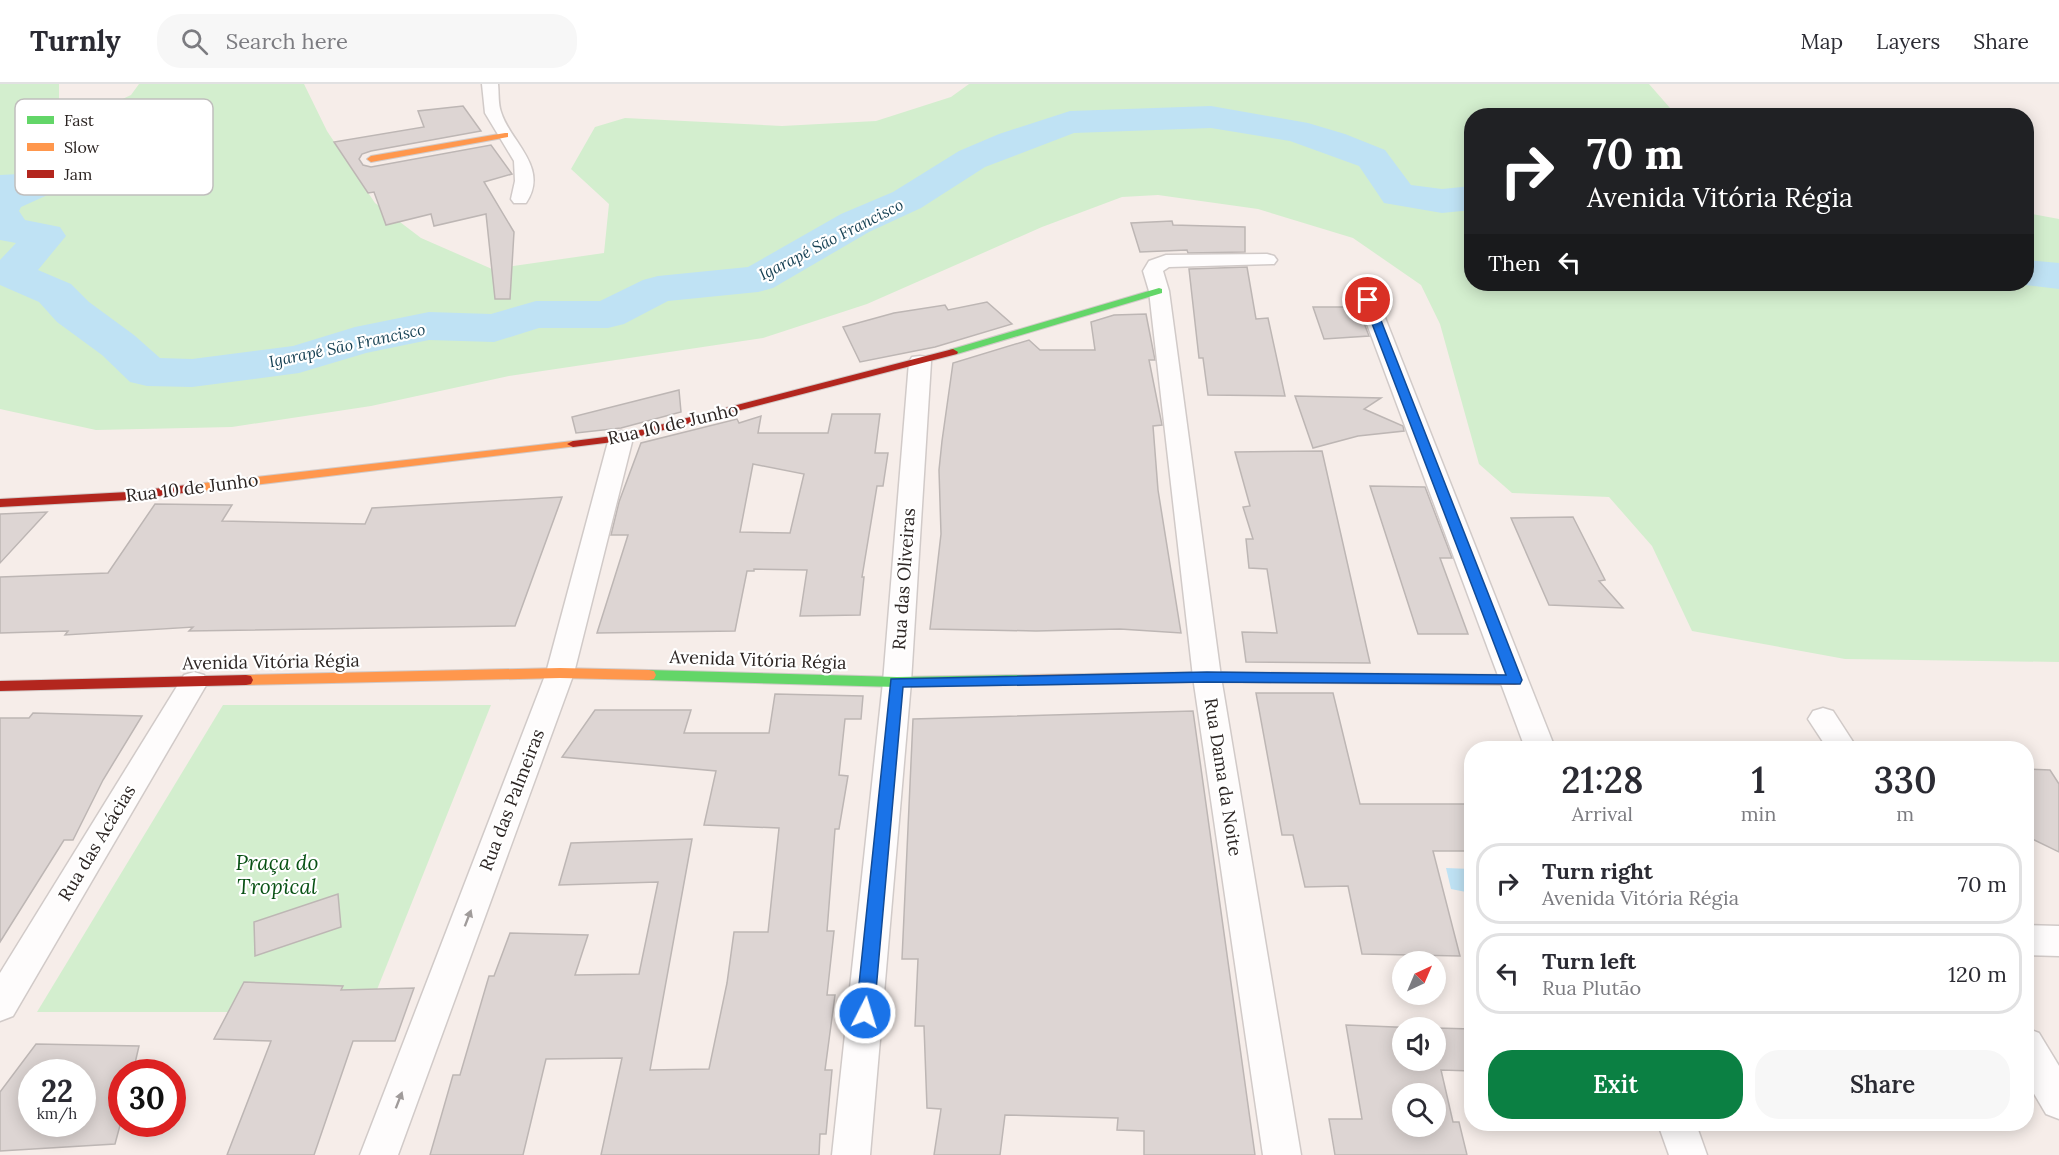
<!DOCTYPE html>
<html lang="en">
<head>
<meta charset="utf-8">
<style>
  body { margin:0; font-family:Lora,serif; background:#f7f7f7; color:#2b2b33; height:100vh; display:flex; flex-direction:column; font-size:22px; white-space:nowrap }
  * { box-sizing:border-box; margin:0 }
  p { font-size:20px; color:#7c7c81 }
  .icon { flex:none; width:33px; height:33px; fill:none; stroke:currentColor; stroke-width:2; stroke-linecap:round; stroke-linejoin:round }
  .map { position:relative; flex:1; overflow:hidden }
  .side { position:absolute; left:1464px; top:657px; width:570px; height:390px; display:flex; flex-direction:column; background:#fff; border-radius:24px; box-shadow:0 3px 15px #0003 }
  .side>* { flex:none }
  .banner { position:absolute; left:1464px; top:24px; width:570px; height:183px; border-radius:24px; box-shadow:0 3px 15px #0003; background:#202124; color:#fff; overflow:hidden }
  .needle { width:39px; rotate:44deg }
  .fabs { position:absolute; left:1392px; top:867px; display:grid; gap:12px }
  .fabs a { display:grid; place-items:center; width:54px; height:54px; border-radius:50%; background:#fff; box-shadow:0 3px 15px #0003; font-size:30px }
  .speed { position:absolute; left:18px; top:975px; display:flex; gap:12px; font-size:30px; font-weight:700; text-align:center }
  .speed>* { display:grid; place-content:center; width:78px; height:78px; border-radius:50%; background:#fff; box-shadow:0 3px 15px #0003; line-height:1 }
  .speed small { font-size:15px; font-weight:400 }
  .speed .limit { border:9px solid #d22; background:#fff; color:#111 }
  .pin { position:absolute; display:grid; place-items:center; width:51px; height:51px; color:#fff; margin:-26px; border:3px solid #fff; border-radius:50%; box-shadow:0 2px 6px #0007 }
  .me { position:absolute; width:66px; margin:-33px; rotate:5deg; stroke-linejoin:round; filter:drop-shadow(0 0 4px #0008) }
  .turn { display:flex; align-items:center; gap:21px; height:126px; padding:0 24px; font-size:27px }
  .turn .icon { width:78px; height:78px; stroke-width:2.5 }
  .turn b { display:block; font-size:42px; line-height:51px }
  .then { display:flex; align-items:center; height:57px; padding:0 24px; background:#0003; gap:12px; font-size:22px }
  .eta { display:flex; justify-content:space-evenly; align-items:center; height:102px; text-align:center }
  .eta b { font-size:36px; font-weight:600; line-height:42px }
  .button { display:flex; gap:12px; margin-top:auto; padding:12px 24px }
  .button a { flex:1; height:69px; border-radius:24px; background:#0b8043; color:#fff; font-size:24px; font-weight:600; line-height:69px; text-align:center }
  .button a+a { background:#f7f7f7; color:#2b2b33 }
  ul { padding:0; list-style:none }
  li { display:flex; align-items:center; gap:18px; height:81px; margin:0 12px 9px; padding:0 12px; border:3px solid #e1e1e2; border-radius:24px }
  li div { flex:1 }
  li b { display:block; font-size:22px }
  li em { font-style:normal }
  header { display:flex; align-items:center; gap:36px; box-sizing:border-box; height:84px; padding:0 30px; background:#fff; border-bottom:2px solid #e1e1e2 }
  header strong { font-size:28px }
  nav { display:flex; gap:33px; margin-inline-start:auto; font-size:21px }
  .search { width:420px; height:54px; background:#f7f7f7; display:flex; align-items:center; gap:15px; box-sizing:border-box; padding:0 21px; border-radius:24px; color:#7c7c81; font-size:22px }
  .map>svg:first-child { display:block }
</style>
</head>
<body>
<header>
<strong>Turnly</strong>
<div class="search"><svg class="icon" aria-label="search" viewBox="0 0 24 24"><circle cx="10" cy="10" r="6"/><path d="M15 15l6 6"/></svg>Search here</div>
<nav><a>Map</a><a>Layers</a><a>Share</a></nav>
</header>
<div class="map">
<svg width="2059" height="1071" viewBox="0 0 2059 1071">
  <rect width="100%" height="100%" fill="#f6ede9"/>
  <g fill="#d3eece">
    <polygon points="0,0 59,0 59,22 97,27 131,11 139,0 304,0 327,47 375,119 421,154 492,185 604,169 609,120 571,85 595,43 625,34 782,42 876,37 951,13 969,0 1649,0 1670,24 1686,31 1472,32 1472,200 2026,200 2027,129 2059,135 2059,578 1845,575 1692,547 1652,462 1609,413 1512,409 1479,380 1440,240 1421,201 1353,154 1258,125 1158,111 1122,113 1042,143 867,220 763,254 509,292 371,322 232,343 96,346 0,325"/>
    <polygon points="223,621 491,621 368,928 37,928"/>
  </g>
  <polygon fill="#bfe2f4" points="1446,784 1471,785 1471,809 1451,805"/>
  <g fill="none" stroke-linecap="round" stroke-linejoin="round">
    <g fill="#bfe2f4" fill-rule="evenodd">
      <polygon points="1211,22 1308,39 1345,50 1385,66 1411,101 1442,105 1472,102 1472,126 1442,129 1384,119 1359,82 1290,57 1211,44 1074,49 985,83 921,124 869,148 773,204 758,208 668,217 624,240 608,244 539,244 494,258 429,256 366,269 299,289 192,303 147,302 130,298 102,271 57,238 39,218 0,201 0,176 16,159 0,156 0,91 38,89 52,93 57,101 52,109 21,123 19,127 25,136 60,143 66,152 38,186 71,200 89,218 134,251 160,274 192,275 293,262 355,243 429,228 491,230 536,217 600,217 643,196 658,192 748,183 841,130 893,108 959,67 999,50 1070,27"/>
      <polygon points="2026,176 2059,179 2059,205 2016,200 2026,200"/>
    </g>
  </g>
  <g fill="#ddd5d3" stroke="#bdb6b4" stroke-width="1.5" fill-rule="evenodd">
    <polygon points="463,22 481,47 371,67 362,70 359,75 363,81 371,83 491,61 512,90 484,98 514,148 510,215 495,215 486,130 434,142 431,130 386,141 374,108 368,109 334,58 424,43 418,27"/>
    <polygon points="1172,137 1173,141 1245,143 1245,168 1188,169 1187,166 1140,168 1131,139"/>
    <polygon points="1247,183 1256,235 1268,234 1285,312 1208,311 1203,274 1199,274 1189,185"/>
    <polygon points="987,218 1012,240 935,263 860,278 843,243 894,229 945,221 948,226"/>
    <polygon points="1313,223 1358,223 1369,252 1324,255"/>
    <polygon points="1146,230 1155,276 1149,276 1162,341 1153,342 1158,406 1181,549 1120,545 1036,547 930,545 941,450 939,386 942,357 953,279 1029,256 1040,266 1095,266 1091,238 1114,231"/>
    <polygon points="679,306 681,328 621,344 576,349 572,333"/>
    <polygon points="1295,312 1381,314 1364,325 1403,342 1404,347 1358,352 1313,364"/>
    <path d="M 832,330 L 880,330 L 875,369 L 888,369 L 883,402 L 877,402 L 862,493 L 864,493 L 860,531 L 800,532 L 807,486 L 754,485 L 754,487 L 747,487 L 735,547 L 597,549 L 628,451 L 611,451 L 619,418 L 641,359 L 737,335 L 739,339 L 761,332 L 758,349 L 828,349 ZM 753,380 L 804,390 L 790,449 L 740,448 Z"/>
    <polygon points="1322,367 1370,579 1246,578 1242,548 1277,549 1267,485 1249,484 1246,455 1253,455 1243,423 1250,422 1235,368"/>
    <polygon points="1370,402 1425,403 1452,474 1440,474 1468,550 1418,550"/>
    <polygon points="562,413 515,542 189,547 193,543 65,551 68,547 0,549 0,493 108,489 155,420 232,421 222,437 365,440 372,424"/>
    <polygon points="47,428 0,479 0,430"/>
    <polygon points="1573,433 1605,496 1599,497 1623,524 1549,521 1511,434"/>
    <polygon points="1256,609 1333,609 1360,720 1472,720 1472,767 1433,767 1460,872 1362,870 1348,802 1305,803 1293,751 1282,751"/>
    <polygon points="775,610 863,612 861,635 845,635 839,691 848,692 839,745 835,745 827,847 834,847 827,911 835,911 825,986 832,986 826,1050 820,1050 819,1071 601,1071 622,974 546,975 523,1071 430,1071 453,991 460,991 489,892 494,892 510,849 588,851 575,891 639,890 658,798 559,801 571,759 692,755 650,986 709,985 727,899 734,848 768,848 779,744 704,741 716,687 562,673 595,626 691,626 684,649 769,649"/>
    <polygon points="1193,627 1255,1071 1144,1071 1144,1047 1117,1046 1118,1034 1005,1031 1000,1071 934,1071 941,1025 927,1024 924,942 915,942 918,875 902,875 913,635"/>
    <polygon points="33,629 142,632 103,696 73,756 64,756 0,858 0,634 29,634"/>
    <polygon points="2026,685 2050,686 2059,700 2059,768 2026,752"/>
    <polygon points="338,810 341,843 255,872 254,838"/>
    <polygon points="244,898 343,902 341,906 414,904 395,957 353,957 314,1071 227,1071 271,957 214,955"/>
    <path d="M 1346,941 L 1419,944 L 1402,944 L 1402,976 L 1436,976 L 1436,944 L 1472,945 L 1472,987 L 1441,986 L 1453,1038 L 1459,1038 L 1467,1071 L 1335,1071 L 1329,1035 L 1362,1035 ZM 1402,1010 L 1436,1010 L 1436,1042 L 1402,1042 Z"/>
    <path d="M 36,960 L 139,962 L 133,988 L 122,988 L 122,1034 L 115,1060 L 0,1067 L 0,1008 ZM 32,988 L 82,988 L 82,1040 L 32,1040 Z"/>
  </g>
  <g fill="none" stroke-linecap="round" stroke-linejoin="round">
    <g stroke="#d1cac8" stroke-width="3">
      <g id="street">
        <path d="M 482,0 L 498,0 C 499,9 498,20 501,28 C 510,58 550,83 526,119 L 514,119 L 511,115 L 515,97 L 514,77 L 485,29 Z"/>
        <polygon points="1267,170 1274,172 1277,176 1274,180 1169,183 1163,187 1169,207 1221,593 1301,1071 1263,1071 1193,593 1149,207 1143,187 1149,177 1166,171"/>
        <polygon points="1368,210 1375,212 1378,216 1555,664 1525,664 1358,216 1361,212"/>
        <polygon points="920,272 928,273 931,278 911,598 870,1071 832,1071 883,598 909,278 912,273"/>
        <polygon points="621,347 629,349 633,354 574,589 398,1071 360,1071 546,589 609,354 613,349"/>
        <polygon points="194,588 204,591 208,598 13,932 0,937 0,889 184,591"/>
        <polygon points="1823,624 1833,627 1857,664 1827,664 1808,635 1813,627"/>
        <polygon points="2026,841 2059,842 2059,872 2026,871"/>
        <polygon points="2026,944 2039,949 2059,982 2059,1035 2046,1030 2026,996"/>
        <polygon points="1658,1040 1696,1040 1707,1071 1669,1071"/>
      </g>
    </g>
    <g stroke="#d1cac8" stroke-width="2">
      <g id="fast">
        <polygon points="1159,204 1162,205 1162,209 957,270 949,270 948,268 949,266"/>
        <polygon points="649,586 897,593 1026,591 1031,592 1033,596 1031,600 1026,601 897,603 649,596 644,595 642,591 644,587"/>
      </g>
    </g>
    <g stroke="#d1cac8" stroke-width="2">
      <g id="slow">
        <polygon points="505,49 508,49 508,53 371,78 367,75 371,72"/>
        <polygon points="573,357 579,360 577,362 195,408 189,404 195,400"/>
        <polygon points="560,584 649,586 654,587 656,591 654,595 649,596 560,594 246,601 241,600 239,596 241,592 246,591"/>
        <polygon points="1207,588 1515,591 1520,592 1522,596 1520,600 1515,601 1207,598 1026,601 1021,600 1019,596 1021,592 1026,591"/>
      </g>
    </g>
    <g stroke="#d1cac8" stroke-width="2">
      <g id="jam">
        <polygon points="953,265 958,268 957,270 621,357 573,363 567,360 573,357 621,351"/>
        <polygon points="195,400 201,404 199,407 128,416 0,423 0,415 128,408"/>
        <polygon points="246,591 251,592 253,596 251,600 246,601 0,607 0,597"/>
      </g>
    </g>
    <use href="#street" fill="#fefcfc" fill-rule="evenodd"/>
    <use href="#fast" fill="#63d668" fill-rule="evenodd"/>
    <use href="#slow" fill="#ff974d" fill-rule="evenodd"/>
    <use href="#jam" fill="#b3261e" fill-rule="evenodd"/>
  </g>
  <defs><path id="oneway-solid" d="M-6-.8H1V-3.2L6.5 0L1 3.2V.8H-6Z" transform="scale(1.5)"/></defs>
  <g fill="#a09b9a">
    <use href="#oneway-solid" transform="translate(468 834) rotate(-69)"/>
    <use href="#oneway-solid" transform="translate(399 1016) rotate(-69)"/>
  </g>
  <polygon fill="#1a73e8" stroke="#114b97" stroke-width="1.5" points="1368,213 1373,216 1522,596 1520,600 1207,598 903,603 874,929 871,935 865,938 859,935 856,929 891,595 1207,588 1506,591 1363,216"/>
  <g text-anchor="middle" stroke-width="4.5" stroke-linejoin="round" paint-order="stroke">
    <g font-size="16" font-style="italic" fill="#143f52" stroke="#fff">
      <text transform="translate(831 155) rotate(-27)" y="6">Igarapé São Francisco</text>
      <text transform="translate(347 261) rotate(-12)" y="6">Igarapé São Francisco</text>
    </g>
    <g font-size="18" fill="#2c2523" stroke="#fff">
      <text transform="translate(673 340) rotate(-13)" y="6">Rua 10 de Junho</text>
      <text transform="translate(192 404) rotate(-7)" y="6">Rua 10 de Junho</text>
      <text transform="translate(904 495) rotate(-86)" y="6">Rua das Oliveiras</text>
      <text transform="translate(758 576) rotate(2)" y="6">Avenida Vitória Régia</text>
      <text transform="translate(271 578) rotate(-1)" y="6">Avenida Vitória Régia</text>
      <text transform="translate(1223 693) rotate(81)" y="6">Rua Dama da Noite</text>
      <text transform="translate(512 716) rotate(-69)" y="6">Rua das Palmeiras</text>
      <text transform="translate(97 759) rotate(-59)" y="6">Rua das Acácias</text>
    </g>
    <g font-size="21" font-style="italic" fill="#085114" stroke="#fff">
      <text x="277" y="786">Praça do<tspan x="277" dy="24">Tropical</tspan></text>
    </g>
  </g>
  <rect x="15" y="15" width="198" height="96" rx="9" fill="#fff" stroke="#c0bebd" stroke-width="1.5"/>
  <rect x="27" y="32" width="27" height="8" fill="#63d668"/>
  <rect x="27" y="59" width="27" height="8" fill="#ff974d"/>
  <rect x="27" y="86" width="27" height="8" fill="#b3261e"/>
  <g font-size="16" fill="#2c2523">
    <text x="64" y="42">Fast</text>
    <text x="64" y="69">Slow</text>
    <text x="64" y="96">Jam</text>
  </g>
</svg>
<div class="fabs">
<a><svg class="needle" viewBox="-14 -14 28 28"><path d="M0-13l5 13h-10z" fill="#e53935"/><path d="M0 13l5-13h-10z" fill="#7c7c81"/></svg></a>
<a><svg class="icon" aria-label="sound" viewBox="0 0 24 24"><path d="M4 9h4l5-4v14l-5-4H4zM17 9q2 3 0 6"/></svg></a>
<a><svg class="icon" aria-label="search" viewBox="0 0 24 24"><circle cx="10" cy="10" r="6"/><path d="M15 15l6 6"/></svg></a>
</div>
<div class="speed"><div>22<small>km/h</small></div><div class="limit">30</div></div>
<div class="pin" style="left:1368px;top:216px;background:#d93025"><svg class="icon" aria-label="arrive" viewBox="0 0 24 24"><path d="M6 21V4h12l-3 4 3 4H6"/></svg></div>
<svg class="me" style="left:865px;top:929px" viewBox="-20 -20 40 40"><circle r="17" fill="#1a73e8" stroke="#fff" stroke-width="3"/><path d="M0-11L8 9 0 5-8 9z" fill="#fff"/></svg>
<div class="banner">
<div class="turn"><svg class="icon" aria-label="right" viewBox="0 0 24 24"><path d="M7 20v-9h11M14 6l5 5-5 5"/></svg><div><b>70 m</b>Avenida Vitória Régia</div></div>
<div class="then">Then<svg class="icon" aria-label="left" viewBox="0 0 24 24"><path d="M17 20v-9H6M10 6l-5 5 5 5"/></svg></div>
</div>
<section class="side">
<div class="eta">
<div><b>21:28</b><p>Arrival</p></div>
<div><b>1</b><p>min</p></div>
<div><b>330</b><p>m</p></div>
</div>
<ul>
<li><svg class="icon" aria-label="right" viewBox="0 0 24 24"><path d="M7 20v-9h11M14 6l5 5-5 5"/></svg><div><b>Turn right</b><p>Avenida Vitória Régia</p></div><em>70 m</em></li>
<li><svg class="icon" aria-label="left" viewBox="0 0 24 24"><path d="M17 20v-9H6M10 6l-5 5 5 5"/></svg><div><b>Turn left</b><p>Rua Plutão</p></div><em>120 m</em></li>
</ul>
<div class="button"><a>Exit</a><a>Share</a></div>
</section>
</div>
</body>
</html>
